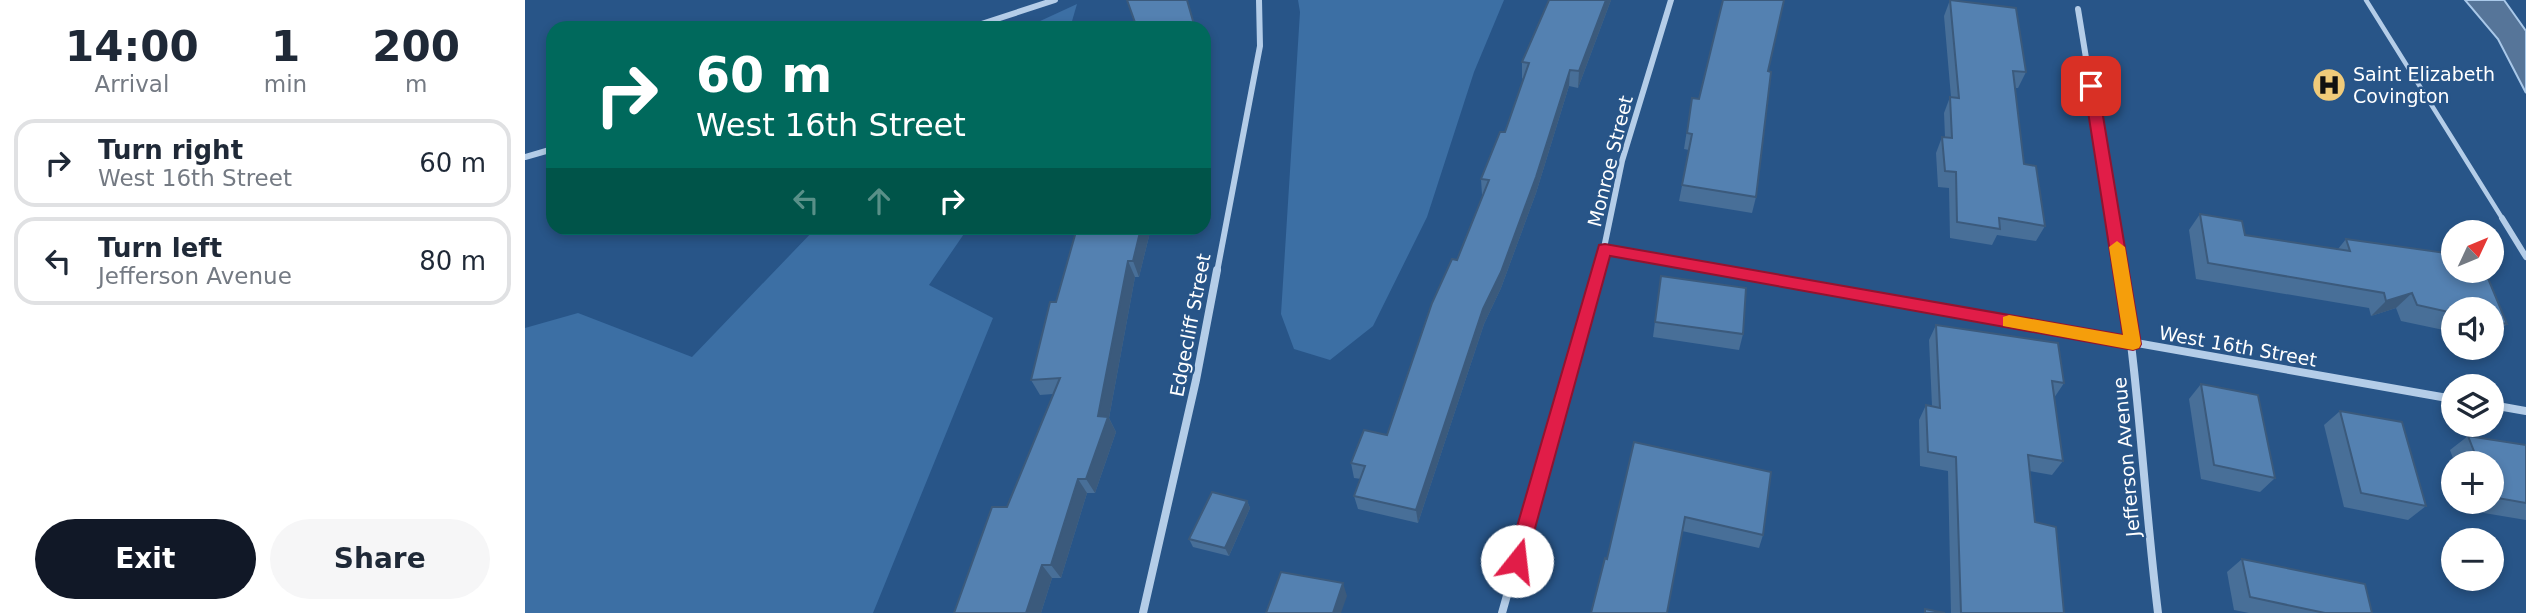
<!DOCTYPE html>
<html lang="en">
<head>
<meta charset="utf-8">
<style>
  body { margin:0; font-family:"DejaVu Sans",sans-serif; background:#f6f6f7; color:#1f2937; height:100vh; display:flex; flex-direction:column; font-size:26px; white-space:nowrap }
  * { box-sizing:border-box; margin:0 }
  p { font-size:23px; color:#747a83 }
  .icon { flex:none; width:38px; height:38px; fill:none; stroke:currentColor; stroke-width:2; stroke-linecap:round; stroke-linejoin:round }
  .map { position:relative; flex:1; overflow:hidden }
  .side { display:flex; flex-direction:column; background:#fff; width:525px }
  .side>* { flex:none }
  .hud { position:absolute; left:21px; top:21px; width:665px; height:214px; border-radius:21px; box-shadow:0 4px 10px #0003; background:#00695c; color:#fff; overflow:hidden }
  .needle { width:46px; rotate:46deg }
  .fabs { position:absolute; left:1916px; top:220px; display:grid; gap:14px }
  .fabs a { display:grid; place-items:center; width:63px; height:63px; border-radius:50%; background:#fff; box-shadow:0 4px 10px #0003; font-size:35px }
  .pin { position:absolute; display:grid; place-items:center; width:60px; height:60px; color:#fff; margin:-30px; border-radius:14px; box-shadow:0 4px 10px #0006 }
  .me { position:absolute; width:77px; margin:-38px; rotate:16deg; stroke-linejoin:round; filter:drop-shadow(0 0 5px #0008) }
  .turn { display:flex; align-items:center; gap:24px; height:147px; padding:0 35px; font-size:32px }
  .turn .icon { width:91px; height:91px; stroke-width:2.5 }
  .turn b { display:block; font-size:49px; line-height:60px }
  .lanes { display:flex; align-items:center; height:66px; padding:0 35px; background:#0003; justify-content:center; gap:35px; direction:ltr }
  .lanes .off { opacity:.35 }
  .eta { display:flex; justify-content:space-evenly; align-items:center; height:119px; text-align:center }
  .eta b { font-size:42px; font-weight:700; line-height:49px }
  .button { display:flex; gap:14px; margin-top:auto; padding:14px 35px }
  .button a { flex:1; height:80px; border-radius:42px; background:#111827; color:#fff; font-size:28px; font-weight:700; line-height:80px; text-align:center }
  .button a+a { background:#f6f6f7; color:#1f2937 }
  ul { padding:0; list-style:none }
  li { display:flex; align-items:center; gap:21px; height:88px; margin:0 14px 10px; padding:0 21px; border:4px solid #e0e1e3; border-radius:21px }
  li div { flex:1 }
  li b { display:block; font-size:26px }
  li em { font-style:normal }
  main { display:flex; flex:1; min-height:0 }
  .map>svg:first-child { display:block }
</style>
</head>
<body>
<main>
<section class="side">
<div class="eta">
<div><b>14:00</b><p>Arrival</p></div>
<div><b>1</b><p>min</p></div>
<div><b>200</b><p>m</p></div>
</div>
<ul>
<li><svg class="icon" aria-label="right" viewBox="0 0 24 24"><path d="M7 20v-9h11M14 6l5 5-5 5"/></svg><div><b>Turn right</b><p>West 16th Street</p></div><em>60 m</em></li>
<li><svg class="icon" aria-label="left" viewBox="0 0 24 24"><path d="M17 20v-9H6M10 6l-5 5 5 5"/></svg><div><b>Turn left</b><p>Jefferson Avenue</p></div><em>80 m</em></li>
</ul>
<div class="button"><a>Exit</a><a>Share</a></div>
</section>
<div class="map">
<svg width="2001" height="613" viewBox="0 0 2001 613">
  <rect width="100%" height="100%" fill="#285588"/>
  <g fill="#3c6fa4">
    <polygon points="773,0 979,0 949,72 902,217 848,326 805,360 769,349 756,314 775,12"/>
    <polygon points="552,4 545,28 500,28"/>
    <polygon points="291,228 443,228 404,285 468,318 348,613 0,613 0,328 53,313 167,357"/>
  </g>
  <polygon fill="#567599" stroke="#a9c8e9" stroke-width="2" points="1940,0 1979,0 2001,31 2001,93 1973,39"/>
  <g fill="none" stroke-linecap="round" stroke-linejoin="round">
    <polyline stroke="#b4cde8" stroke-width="4.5" points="1841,0 1977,218"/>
    <g stroke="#b4cde8" stroke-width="6">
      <polyline points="1553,9 1596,272"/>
      <polyline points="444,28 530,0"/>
      <polyline points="0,157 28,149"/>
      <polyline points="1977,218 2001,257"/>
      <polyline points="1080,249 1209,272"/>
      <polyline points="692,272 735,46 734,0"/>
      <polyline points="1074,272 1097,161 1146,0"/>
    </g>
    <g stroke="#b4cde8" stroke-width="8">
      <polyline points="1199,270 1928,399"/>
      <path d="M 1596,270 C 1614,384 1619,499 1633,613"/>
      <polyline points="1967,405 2001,411"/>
      <polyline points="618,613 671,380 692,270"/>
      <polyline points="977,613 1074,270"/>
    </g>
  </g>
  <g fill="#486f98">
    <polygon points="1086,0 1053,88 1044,86 1011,193 976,288 959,324 893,523 833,509 829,496 836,479 829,478 826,463 862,435 958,195 957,195 956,179 980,132 998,79 997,78 997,62"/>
    <polygon points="1425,0 1501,72 1493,88 1490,88 1499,164 1520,226 1511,241 1472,235 1467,245 1425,238 1424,188 1413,187 1411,153 1417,137 1420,137 1419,113 1425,97 1426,97 1419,16"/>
    <polygon points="1243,71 1231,197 1227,213 1154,201 1164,150 1159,149 1167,98 1174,99"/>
    <polygon points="1675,214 1717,221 1720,235 1813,249 1821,239 1928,254 1928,271 1960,271 1982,324 1967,336 1967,310 1928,310 1928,332 1876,321 1871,308 1846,316 1844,308 1671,279 1664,230"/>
    <polygon points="626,228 614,277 610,277 584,418 591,432 570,493 562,493 536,578 527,578 516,613 482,507 528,394 515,395 506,380 531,302 549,238"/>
    <polygon points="1136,276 1218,334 1214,350 1128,337"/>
    <polygon points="1411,325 1539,383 1529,398 1538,461 1527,475 1504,471 1510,522 1539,613 1426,613 1423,471 1395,466 1394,420 1401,405 1407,406 1404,340"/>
    <polygon points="1676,384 1750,478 1735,492 1676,479 1664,399"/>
    <polygon points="1815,411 1901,506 1883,520 1819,507 1799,425"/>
    <polygon points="1943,436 2001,445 2001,520 1947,511 1944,502 1967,502 1967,464 1930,464 1925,450"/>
    <polygon points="1109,442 1238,535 1234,548 1157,531 1082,559"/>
    <polygon points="722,501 725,508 704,556 668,547 664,539"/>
    <polygon points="1717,559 1847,613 1724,613 1709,610 1702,572"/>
  </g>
  <g fill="#3b5a7c">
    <polygon points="1081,0 1086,0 1053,88 1054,71"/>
    <polygon points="1045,70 1044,86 1011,193 976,288 959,324 893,523 891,510 958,309"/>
    <polygon points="616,228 626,228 614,277 608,261"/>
    <polygon points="603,261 610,277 584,418 591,432 570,493 561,479"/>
    <polygon points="1887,293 1871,308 1846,316 1861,301"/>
    <polygon points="553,479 562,493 536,578 526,565"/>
    <polygon points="722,501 725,508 704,556 700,548"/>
    <polygon points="517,565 527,578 516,613 501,613"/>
    <polygon points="818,583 822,596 816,613 808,613"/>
  </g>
  <g fill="#5481b1" stroke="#3b5a7c" stroke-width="2">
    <polygon points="602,0 662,0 668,21 666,28 612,28"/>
    <polygon points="1024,0 1081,0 1054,71 1045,70 1011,177 976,272 958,309 891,510 829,496 840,466 826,463 839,430 862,435 907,303 927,259 932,260 964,180 956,179 975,132 980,132 1004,63 997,62"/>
    <polygon points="1198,0 1259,0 1243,71 1246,72 1231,197 1157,185 1167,134 1162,133 1167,98 1174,99"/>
    <polygon points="1425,0 1491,8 1501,72 1488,71 1499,164 1511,166 1520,226 1474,218 1475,229 1432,222 1431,172 1420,171 1417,137 1427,138 1425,97 1434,98"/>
    <polygon points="1675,214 1717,221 1720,235 1825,251 1821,239 1928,254 1928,271 1960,271 1982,324 1967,321 1967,310 1928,310 1928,313 1892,305 1887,293 1861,301 1859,293 1683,263"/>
    <polygon points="552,228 616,228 608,261 603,261 573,416 583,417 561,479 553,479 526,565 517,565 501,613 429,613 467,507 482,507 535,378 506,380 525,302 531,302"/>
    <polygon points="1136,276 1221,288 1218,334 1130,322"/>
    <polygon points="1411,325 1533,343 1539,383 1527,381 1538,461 1503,455 1510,522 1531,527 1539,613 1436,613 1431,457 1403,452 1401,405 1415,408"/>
    <polygon points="1676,384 1733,395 1750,478 1689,465"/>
    <polygon points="1815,411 1877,422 1901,506 1836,493"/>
    <polygon points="1943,436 2001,445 2001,503 1967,497 1967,464 1954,464"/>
    <polygon points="1109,442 1246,472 1238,535 1160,517 1142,613 1066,613 1080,558 1082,559"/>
    <polygon points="687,492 722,501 700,548 664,539"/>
    <polygon points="1717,559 1840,584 1847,613 1800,613 1725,597"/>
    <polygon points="756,572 818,583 808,613 741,613"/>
    <polygon points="1400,609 1420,613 1400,613"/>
  </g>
  <polygon fill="#e11d48" stroke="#92132f" stroke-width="2" points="1566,82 1573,86 1616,344 1614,348 1608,350 1085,256 1001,561 998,567 992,570 985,567 982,561 1074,245 1080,244 1598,335 1559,86"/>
  <polygon fill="#f59e0b" points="1592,241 1600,247 1616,344 1614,348 1608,350 1478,326 1478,317 1484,315 1598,335 1584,247"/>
  <defs>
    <g id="hospital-disc" transform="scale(1.75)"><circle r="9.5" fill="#f0cb7a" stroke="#285588"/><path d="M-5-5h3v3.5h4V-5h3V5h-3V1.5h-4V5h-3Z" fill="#111"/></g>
  </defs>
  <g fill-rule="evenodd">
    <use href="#hospital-disc" x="1804" y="85"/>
  </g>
  <g text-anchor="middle" stroke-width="5" stroke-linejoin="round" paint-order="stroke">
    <g font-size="19" fill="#fff" stroke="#285588" text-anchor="start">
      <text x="1828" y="81">Saint Elizabeth<tspan x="1828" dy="22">Covington</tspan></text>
    </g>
    <g font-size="19" fill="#fff" stroke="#285588">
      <text transform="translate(1085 161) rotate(-76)" y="7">Monroe Street</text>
      <text transform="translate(665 325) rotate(-79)" y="7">Edgecliff Street</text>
      <text transform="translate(1713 346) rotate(10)" y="7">West 16th Street</text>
      <text transform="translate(1601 457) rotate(-95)" y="7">Jefferson Avenue</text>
    </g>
  </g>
</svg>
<div class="fabs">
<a><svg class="needle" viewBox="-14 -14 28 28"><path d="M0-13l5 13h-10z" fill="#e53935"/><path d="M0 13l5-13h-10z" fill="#747a83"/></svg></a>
<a><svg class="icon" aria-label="sound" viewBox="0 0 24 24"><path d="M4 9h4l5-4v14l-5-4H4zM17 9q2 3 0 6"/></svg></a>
<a><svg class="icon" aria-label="layers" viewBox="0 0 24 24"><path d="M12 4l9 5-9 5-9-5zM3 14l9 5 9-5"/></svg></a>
<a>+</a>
<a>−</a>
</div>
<div class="pin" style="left:1566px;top:86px;background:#d93025"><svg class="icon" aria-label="arrive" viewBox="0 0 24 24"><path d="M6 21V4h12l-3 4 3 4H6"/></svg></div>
<svg class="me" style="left:992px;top:561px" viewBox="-20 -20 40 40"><circle r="19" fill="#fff"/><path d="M0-13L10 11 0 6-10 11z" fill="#e11d48"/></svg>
<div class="hud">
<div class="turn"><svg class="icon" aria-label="right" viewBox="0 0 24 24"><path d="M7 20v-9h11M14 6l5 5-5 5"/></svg><div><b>60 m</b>West 16th Street</div></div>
<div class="lanes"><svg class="icon off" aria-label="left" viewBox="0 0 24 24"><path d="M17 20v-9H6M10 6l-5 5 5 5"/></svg><svg class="icon off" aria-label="ahead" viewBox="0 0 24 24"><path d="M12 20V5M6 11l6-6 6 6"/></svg><svg class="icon" aria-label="right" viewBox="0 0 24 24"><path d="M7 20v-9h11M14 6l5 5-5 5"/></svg></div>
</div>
</div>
</main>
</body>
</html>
